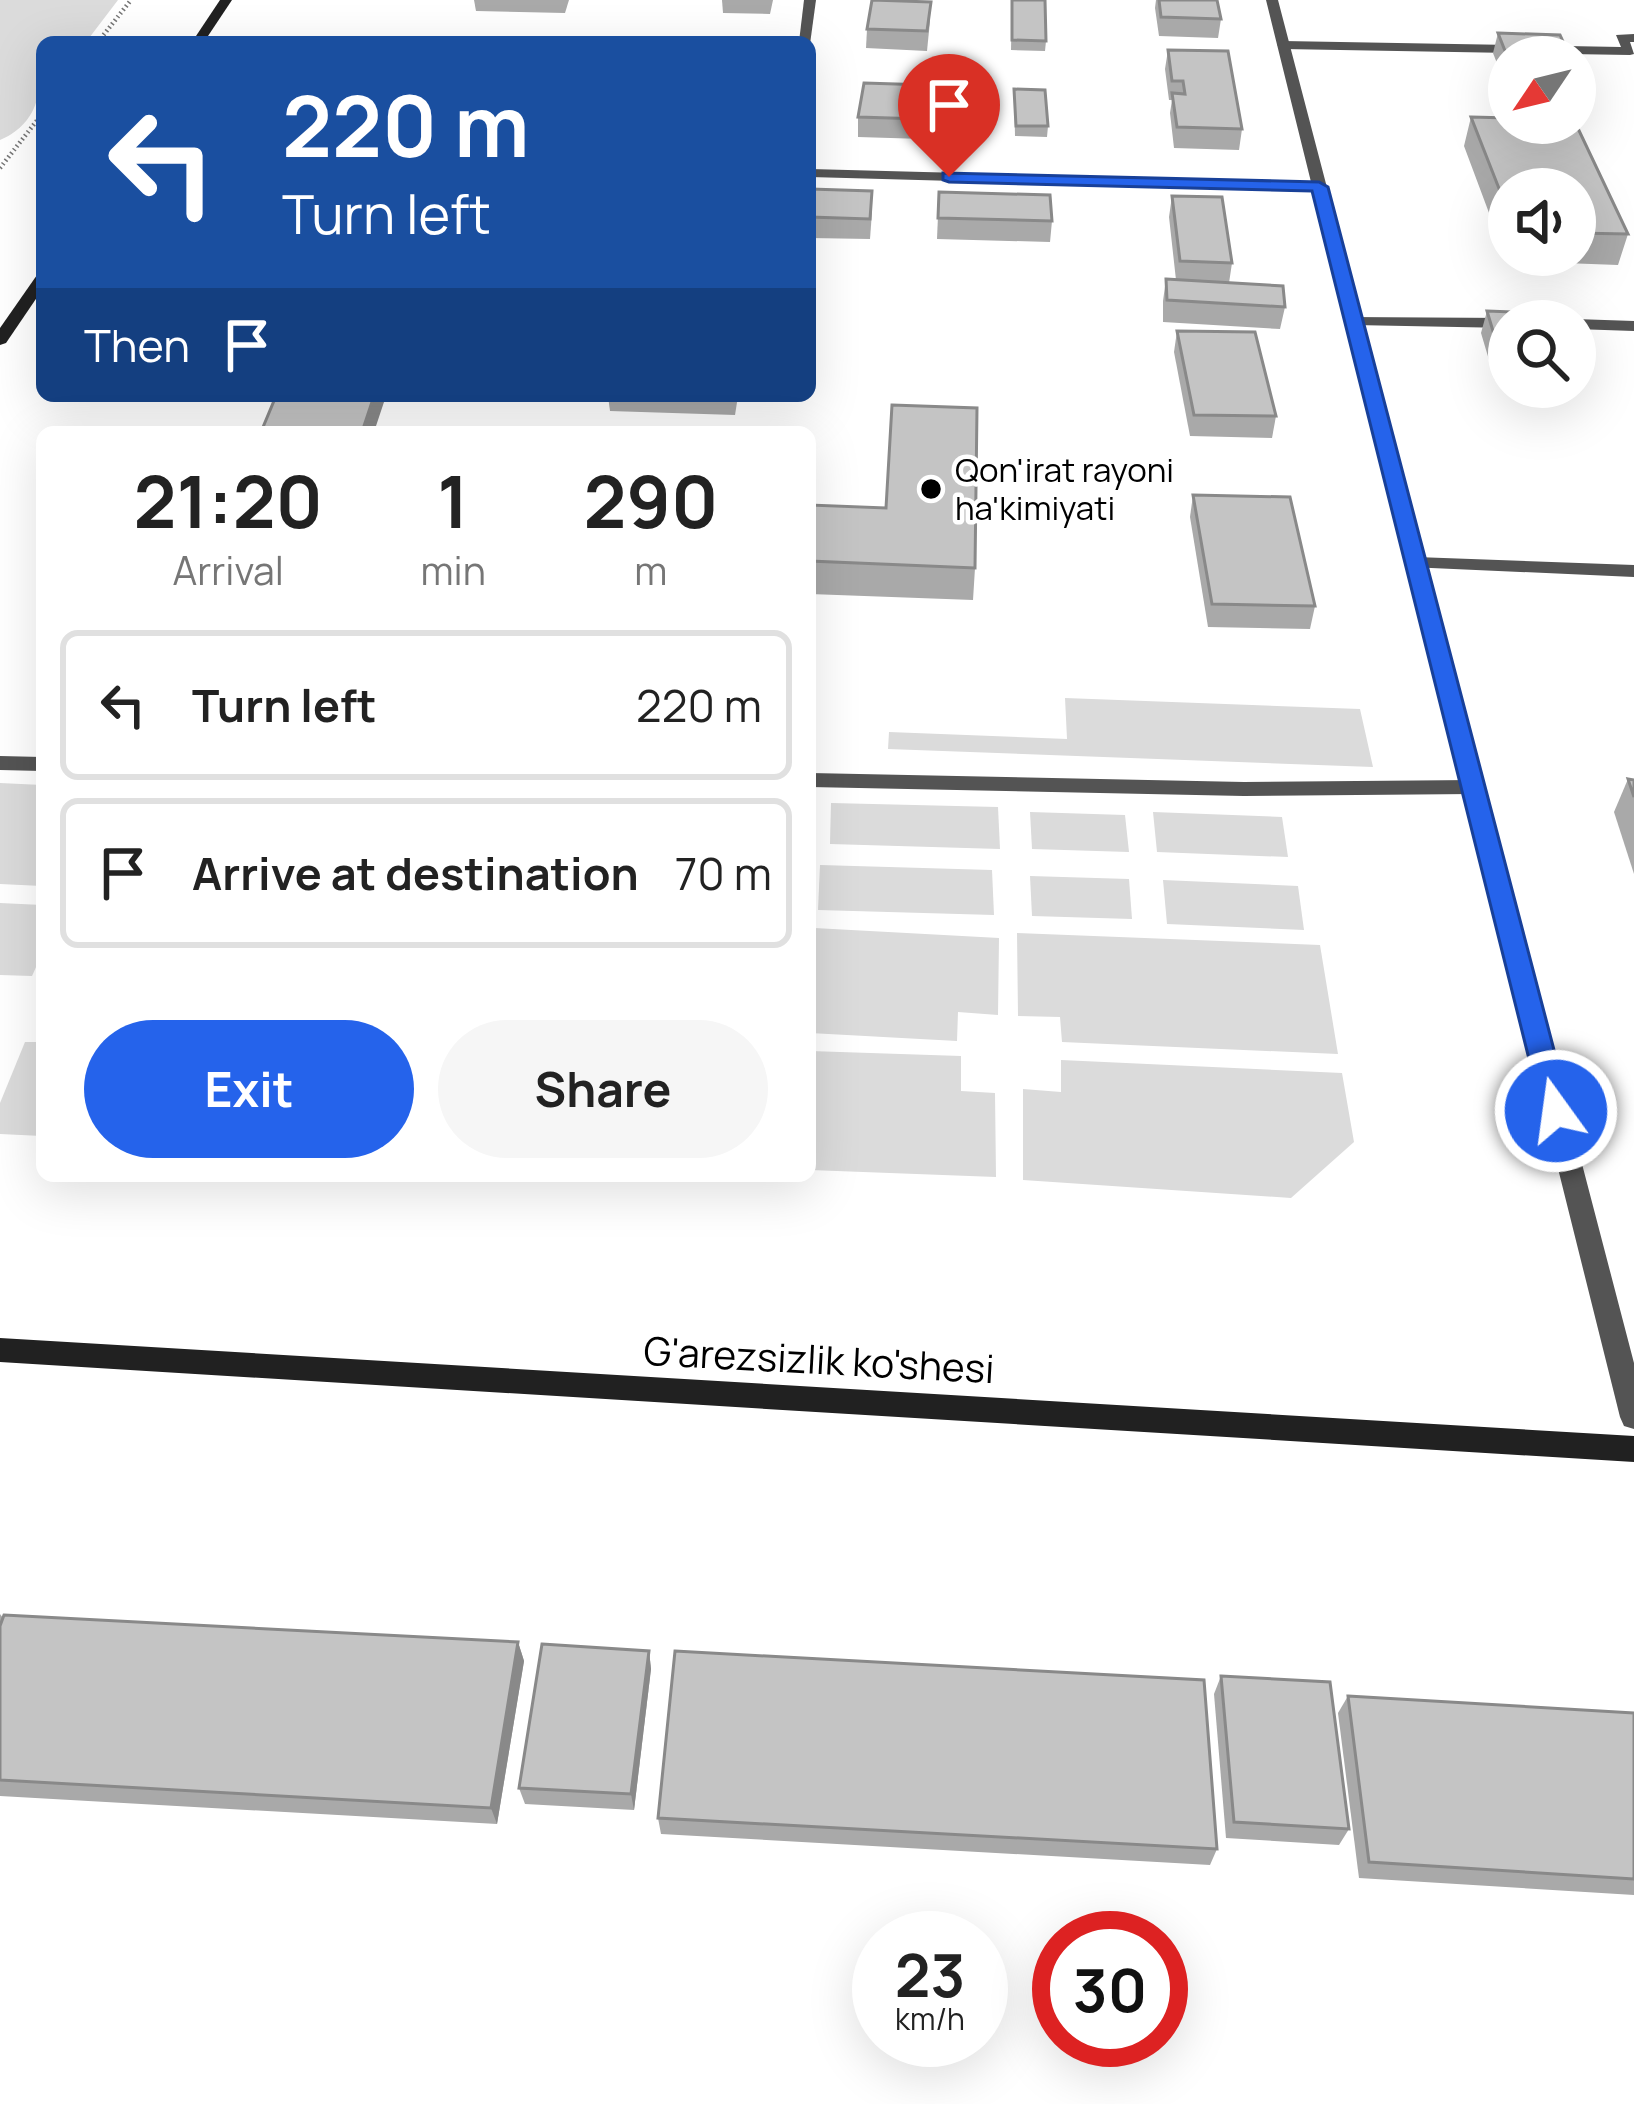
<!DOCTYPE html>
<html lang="en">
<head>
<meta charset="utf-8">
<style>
  body { margin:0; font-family:Manrope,sans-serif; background:#f6f6f6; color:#222; height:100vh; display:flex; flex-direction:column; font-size:45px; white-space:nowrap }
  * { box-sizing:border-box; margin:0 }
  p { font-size:39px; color:#767676 }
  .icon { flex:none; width:66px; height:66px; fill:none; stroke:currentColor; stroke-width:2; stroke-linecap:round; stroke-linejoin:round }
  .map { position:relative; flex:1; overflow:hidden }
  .sheet { position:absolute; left:36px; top:426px; width:780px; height:756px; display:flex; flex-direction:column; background:#fff; border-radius:18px; box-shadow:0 12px 48px #0002 }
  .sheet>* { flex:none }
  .hud { position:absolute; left:36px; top:36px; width:780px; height:366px; border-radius:18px; box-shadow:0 12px 48px #0002; background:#1a4fa0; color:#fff; overflow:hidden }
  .needle { width:78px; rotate:235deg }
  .fabs { position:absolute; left:1488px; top:36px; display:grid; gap:24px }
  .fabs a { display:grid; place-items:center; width:108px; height:108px; border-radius:50%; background:#fff; box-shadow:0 12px 48px #0002; font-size:60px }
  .speed { position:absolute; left:852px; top:1911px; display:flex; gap:24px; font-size:60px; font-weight:700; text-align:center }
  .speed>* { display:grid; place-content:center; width:156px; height:156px; border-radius:50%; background:#fff; box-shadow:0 12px 48px #0002; line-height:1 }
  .speed small { font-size:30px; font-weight:400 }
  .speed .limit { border:18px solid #d22; background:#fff; color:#111 }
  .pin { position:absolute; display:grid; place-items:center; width:102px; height:102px; color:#fff; margin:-123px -51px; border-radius:50% 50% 50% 0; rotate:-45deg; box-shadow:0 0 12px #0007 }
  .pin .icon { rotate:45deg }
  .me { position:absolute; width:132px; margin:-66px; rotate:346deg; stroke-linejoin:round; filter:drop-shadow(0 0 9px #0008) }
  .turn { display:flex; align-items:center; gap:42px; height:252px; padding:0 48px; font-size:54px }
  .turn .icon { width:156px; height:156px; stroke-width:2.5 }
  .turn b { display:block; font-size:84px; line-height:102px }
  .then { display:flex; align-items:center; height:114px; padding:0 48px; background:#0003; gap:24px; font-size:45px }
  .eta { display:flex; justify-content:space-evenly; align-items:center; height:204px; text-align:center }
  .eta b { font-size:72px; font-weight:700; line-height:84px }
  .button { display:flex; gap:24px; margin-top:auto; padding:24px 48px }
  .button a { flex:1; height:138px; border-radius:72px; background:#2563eb; color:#fff; font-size:48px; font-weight:700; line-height:138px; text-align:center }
  .button a+a { background:#f6f6f6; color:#222 }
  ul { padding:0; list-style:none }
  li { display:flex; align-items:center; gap:36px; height:150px; margin:0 24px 18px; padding:0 24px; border:6px solid #e0e0e0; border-radius:18px }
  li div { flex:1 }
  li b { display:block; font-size:45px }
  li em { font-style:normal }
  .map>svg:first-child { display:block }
</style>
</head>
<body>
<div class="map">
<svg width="1634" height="2104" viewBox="0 0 1634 2104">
  <rect width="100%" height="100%" fill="#fff"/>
  <g fill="#dbdbdb">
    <path d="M 0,0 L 118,0 L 86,42 L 42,42 C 42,83 43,122 0,140 Z"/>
    <polygon points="1065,698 1360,709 1373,767 888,749 889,732 1067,739"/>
    <polygon points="0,783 42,785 42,886 0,884"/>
    <polygon points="831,803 998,807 1000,849 830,844"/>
    <polygon points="1030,812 1125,815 1129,852 1032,849"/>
    <polygon points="1153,812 1282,817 1288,857 1157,852"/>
    <polygon points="820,865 992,870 994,915 818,910"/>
    <polygon points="1030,876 1129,879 1132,919 1032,916"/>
    <polygon points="1163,880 1298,886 1304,930 1167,924"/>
    <polygon points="0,903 42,905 42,954 32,976 0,975"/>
    <polygon points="814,928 999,938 998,1015 958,1012 957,1041 810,1033"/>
    <polygon points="1017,933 1320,945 1338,1054 1062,1042 1060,1017 1018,1016"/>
    <polygon points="25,1042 42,1042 42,1136 0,1134 0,1103"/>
    <polygon points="810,1051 961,1056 961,1091 995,1093 996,1177 810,1170"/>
    <polygon points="1061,1060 1342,1073 1354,1142 1291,1198 1023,1180 1023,1089 1061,1092"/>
  </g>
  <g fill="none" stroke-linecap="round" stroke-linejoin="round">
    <g stroke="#767676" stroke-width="4.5" stroke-dasharray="1.5 3" stroke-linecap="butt">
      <polyline points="98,42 131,0"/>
      <polyline points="0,168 42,114"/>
    </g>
    <g fill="#545454" fill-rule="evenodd">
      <polygon points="804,0 816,0 810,44 799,42"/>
      <polygon points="1634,34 1634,42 1630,42 1634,54 1630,55 1283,49 1277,45 1283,41 1621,47 1616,35"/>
      <polygon points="1348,317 1509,318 1516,321 1509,321 1509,328 1354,325 1346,320"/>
      <polygon points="1575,319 1634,321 1634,331 1575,329 1575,321 1569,321"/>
      <polygon points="1416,557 1634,565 1634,577 1409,567 1407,563"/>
      <polygon points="0,756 42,757 42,771 0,770"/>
      <polygon points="810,773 1244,782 1473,780 1484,787 1473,794 1244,796 810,787"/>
    </g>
    <polygon fill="#545454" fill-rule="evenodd" points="1266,0 1278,0 1634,1363 1634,1429 1624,1426 1620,1417 1314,191 810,177 810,169 1311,182"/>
    <g fill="#212121" fill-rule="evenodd">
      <polygon points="220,0 232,0 204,42 192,42"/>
      <polygon points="42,273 42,290 6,343 0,345 0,328 37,275"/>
      <polygon points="0,1338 1634,1436 1634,1462 0,1362"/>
    </g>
  </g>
  <g fill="#a9a9a9" fill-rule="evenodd">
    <polygon points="474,0 569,0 565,13 476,11"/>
    <polygon points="722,0 773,0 770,14 723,13"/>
    <polygon points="1012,0 1046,41 1045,51 1011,50"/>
    <polygon points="1156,0 1217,0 1221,19 1218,38 1159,36 1155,8"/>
    <polygon points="930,21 927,51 866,48 867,29"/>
    <polygon points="1498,33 1509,57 1509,94 1493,53"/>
    <polygon points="1168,50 1242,129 1239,150 1174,148 1170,113 1172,100 1169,100 1165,69"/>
    <polygon points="1575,69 1581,83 1575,103"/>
    <polygon points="927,85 923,139 858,137 858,117"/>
    <polygon points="1014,89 1048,126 1047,137 1015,136"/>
    <path d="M 1471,117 L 1509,118 L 1509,123 L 1575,122 L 1628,234 L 1618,265 L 1507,261 L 1464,146 ZM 1509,189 L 1575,189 L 1575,255 L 1509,255 Z"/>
    <polygon points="810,189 872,212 870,239 810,238"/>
    <polygon points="939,192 1052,221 1050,242 937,239"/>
    <polygon points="1172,196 1232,263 1229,283 1285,307 1280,329 1163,322 1163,301 1166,279 1176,280 1169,217"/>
    <polygon points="1487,311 1509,321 1509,381 1495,380 1481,333"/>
    <polygon points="1177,331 1276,416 1272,438 1190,436 1174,352"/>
    <polygon points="608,396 738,396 735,415 610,411"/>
    <polygon points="1193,495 1315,606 1310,629 1208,627 1190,517"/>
    <polygon points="810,505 975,568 973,600 810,594"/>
    <polygon points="1628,779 1634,797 1634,874 1614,812"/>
    <polygon points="0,1614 3,1618 518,1642 524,1661 497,1824 0,1796"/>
    <polygon points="649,1651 651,1669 634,1810 525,1804 519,1788"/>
    <polygon points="1221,1676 1349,1829 1339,1845 1226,1838 1214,1694"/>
    <polygon points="1348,1696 1634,1713 1634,1895 1359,1878 1338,1713"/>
    <polygon points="658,1818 1217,1849 1210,1865 661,1834"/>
  </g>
  <g fill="#898989">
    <polygon points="374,396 385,396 385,399 374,432 362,432"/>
    <polygon points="518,1642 524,1661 497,1824 491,1808"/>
    <polygon points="649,1651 651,1669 634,1810 631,1794"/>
  </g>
  <g fill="#c4c4c4" stroke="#898989" stroke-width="3">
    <polygon points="872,0 931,2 927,31 867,29"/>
    <polygon points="1012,0 1045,0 1046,41 1012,40"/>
    <polygon points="1159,0 1217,0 1221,19 1161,17"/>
    <polygon points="1498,33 1560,35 1570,57 1509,57 1509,61"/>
    <polygon points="1168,50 1228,51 1242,129 1177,127 1172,93 1185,94 1183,81 1172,81"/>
    <polygon points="864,83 927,85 923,119 858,117"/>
    <polygon points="1014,89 1045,90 1048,126 1016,126"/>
    <polygon points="1471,117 1509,118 1509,123 1575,122 1628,234 1575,233 1575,189 1509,189 1509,214"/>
    <polygon points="810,189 872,191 870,219 810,217"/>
    <polygon points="939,192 1050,195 1052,221 938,218"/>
    <polygon points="1172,196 1222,197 1232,263 1180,261"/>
    <polygon points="1166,279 1283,286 1285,307 1167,300"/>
    <polygon points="1487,311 1564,314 1566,321 1509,321 1509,359 1501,358"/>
    <polygon points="1177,331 1255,332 1276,416 1194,415"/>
    <polygon points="276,396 374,396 362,432 261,432"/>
    <polygon points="892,405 977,408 975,568 810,561 810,505 886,508"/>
    <polygon points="1193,495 1290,497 1315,606 1212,604"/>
    <polygon points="1628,779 1634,780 1634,797"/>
    <polygon points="4,1615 518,1642 491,1808 0,1780 0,1626"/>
    <polygon points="542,1644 649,1651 631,1794 519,1788"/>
    <polygon points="675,1651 1204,1680 1217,1849 658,1818"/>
    <polygon points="1221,1676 1330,1682 1349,1829 1234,1822"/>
    <polygon points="1348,1696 1634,1713 1634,1879 1369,1862"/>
  </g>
  <polygon fill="#2563eb" stroke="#184099" stroke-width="3" points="943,173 1319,182 1328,187 1570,1111 1566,1119 1556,1122 1542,1111 1312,191 949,182 943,180"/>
  <circle fill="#000" stroke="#fff" stroke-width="4.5" cx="931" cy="489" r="12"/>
  <g text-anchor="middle" stroke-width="9" stroke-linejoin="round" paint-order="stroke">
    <g font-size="33" fill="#000" stroke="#fff" text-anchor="start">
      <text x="955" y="482">Qon'irat rayoni<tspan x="955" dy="38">ha'kimiyati</tspan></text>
    </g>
    <g font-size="39" fill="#000" stroke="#fff">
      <text transform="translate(819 1360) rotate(3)" y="14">G'arezsizlik ko'shesi</text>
    </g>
  </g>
</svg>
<div class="fabs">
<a><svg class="needle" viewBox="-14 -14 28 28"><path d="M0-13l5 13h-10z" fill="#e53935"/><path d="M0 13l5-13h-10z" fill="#767676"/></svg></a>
<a><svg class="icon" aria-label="sound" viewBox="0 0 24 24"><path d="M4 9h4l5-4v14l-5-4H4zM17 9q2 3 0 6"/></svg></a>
<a><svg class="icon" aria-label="search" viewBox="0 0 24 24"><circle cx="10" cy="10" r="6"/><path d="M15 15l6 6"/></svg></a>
</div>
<div class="speed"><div>23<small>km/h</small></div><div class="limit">30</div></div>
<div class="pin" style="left:949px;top:177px;background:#d93025"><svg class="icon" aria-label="arrive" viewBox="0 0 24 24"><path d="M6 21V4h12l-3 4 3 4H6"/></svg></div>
<svg class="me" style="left:1556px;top:1111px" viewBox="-20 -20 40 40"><circle r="17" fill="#2563eb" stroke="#fff" stroke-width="3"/><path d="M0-11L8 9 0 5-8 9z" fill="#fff"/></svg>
<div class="hud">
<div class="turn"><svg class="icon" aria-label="left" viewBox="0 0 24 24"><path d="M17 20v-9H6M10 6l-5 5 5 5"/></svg><div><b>220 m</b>Turn left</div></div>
<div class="then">Then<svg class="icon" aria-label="arrive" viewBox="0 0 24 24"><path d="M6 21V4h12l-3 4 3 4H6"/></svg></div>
</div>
<section class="sheet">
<div class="eta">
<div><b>21:20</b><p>Arrival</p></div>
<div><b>1</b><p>min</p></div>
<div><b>290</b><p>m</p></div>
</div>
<ul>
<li><svg class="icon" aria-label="left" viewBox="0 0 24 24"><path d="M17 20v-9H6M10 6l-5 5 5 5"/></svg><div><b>Turn left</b></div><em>220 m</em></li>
<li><svg class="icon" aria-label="arrive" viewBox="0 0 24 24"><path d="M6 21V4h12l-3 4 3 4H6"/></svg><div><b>Arrive at destination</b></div><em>70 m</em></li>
</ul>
<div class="button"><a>Exit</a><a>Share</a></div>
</section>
</div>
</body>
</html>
